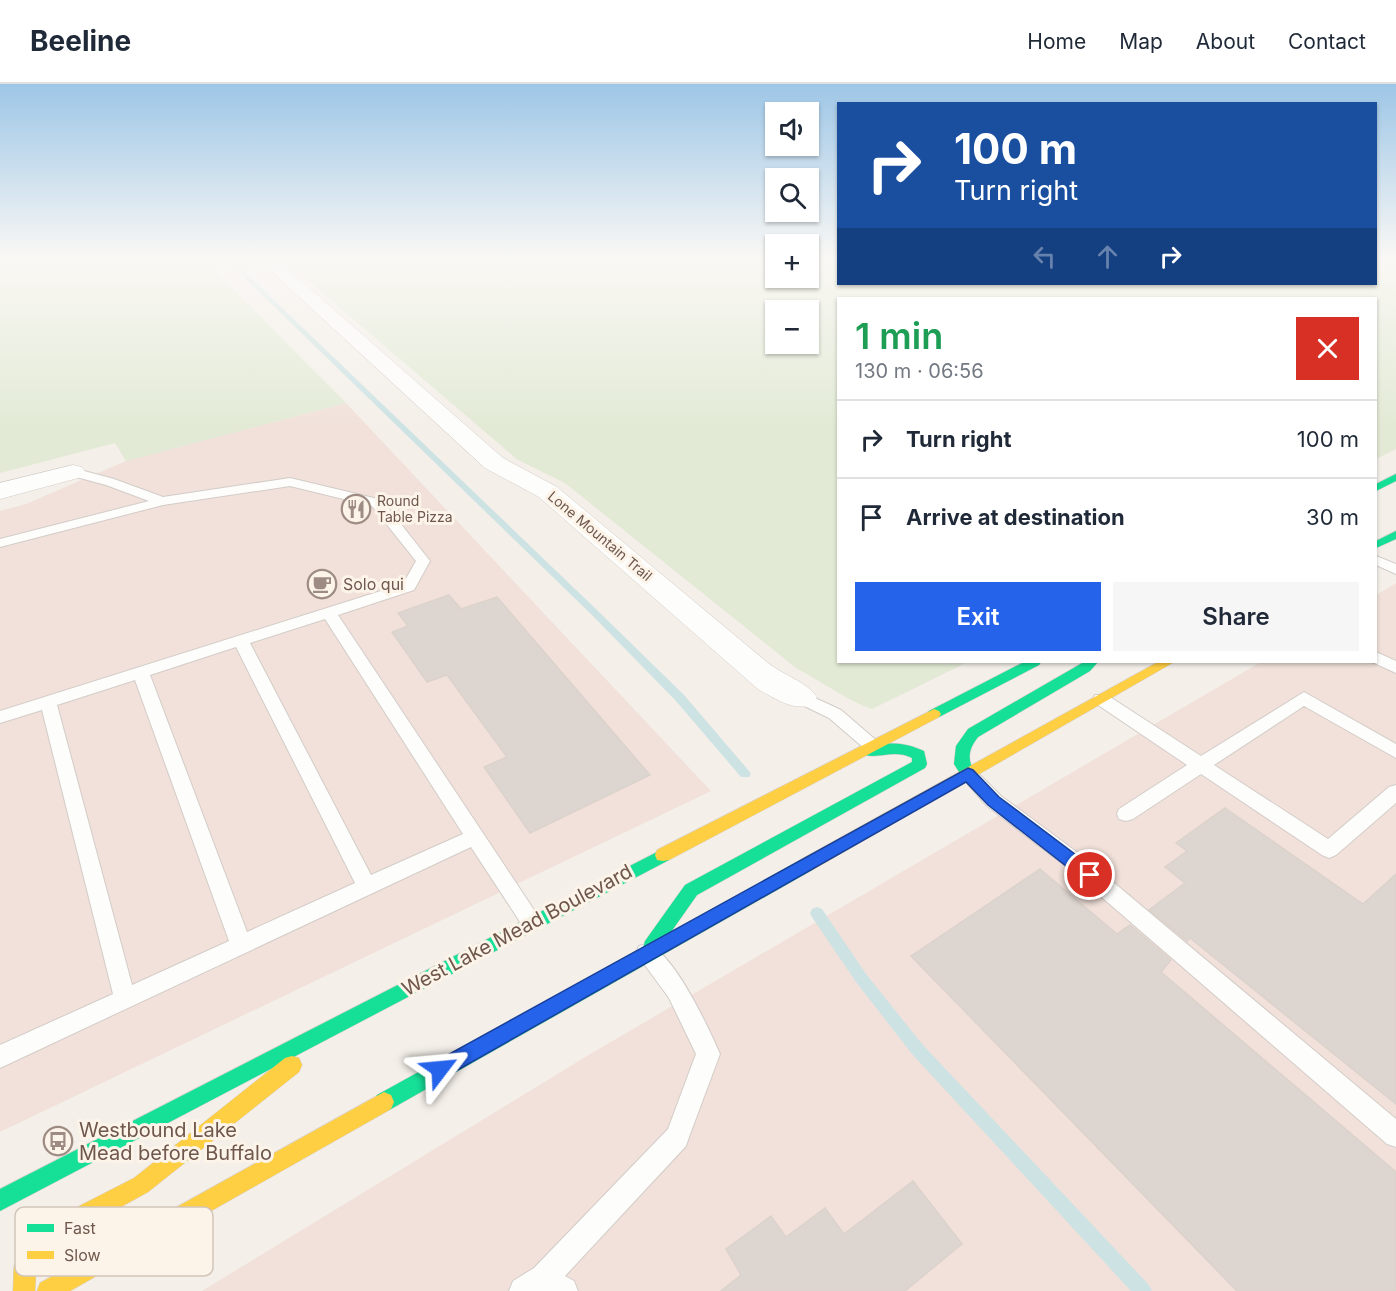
<!DOCTYPE html>
<html lang="en">
<head>
<meta charset="utf-8">
<style>
  body { margin:0; font-family:Inter,sans-serif; background:#f6f6f7; color:#1f2937; height:100vh; display:flex; flex-direction:column; font-size:22px; white-space:nowrap }
  * { box-sizing:border-box; margin:0 }
  p { font-size:20px; color:#747a83 }
  .icon { flex:none; width:33px; height:33px; fill:none; stroke:currentColor; stroke-width:2; stroke-linecap:round; stroke-linejoin:round }
  .map { position:relative; flex:1; overflow:hidden }
  .drawer { position:absolute; left:837px; top:213px; width:540px; height:366px; display:flex; flex-direction:column; background:#fff; border-radius:0px; box-shadow:0 2px 4px #0004 }
  .drawer>* { flex:none }
  .guide { position:absolute; left:837px; top:18px; width:540px; height:183px; border-radius:0px; box-shadow:0 2px 4px #0004; background:#1a4fa0; color:#fff; overflow:hidden }
  .controls { position:absolute; left:765px; top:18px; display:grid; gap:12px }
  .controls a { display:grid; place-items:center; width:54px; height:54px; border-radius:0px; background:#fff; box-shadow:0 2px 4px #0004; font-size:30px }
  .pin { position:absolute; display:grid; place-items:center; width:51px; height:51px; color:#fff; margin:-26px; border:3px solid #fff; border-radius:50%; box-shadow:0 2px 6px #0007 }
  .me { position:absolute; width:66px; margin:-33px; rotate:61deg; stroke-linejoin:round; filter:drop-shadow(0 0 4px #0008) }
  .turn { display:flex; align-items:center; gap:21px; height:126px; padding:0 18px; font-size:27px }
  .turn .icon { width:78px; height:78px; stroke-width:2.5 }
  .turn b { display:block; font-size:42px; line-height:51px }
  .lanes { display:flex; align-items:center; height:57px; padding:0 18px; background:#0003; justify-content:center; gap:30px; direction:ltr }
  .lanes .off { opacity:.35 }
  .round { display:grid; place-items:center; flex:none; width:63px; height:63px; border-radius:0px; background:#f6f6f7 }
  .head { display:flex; align-items:center; justify-content:space-between; height:102px; padding:0 18px }
  h1 { font-size:36px; font-weight:600; line-height:45px; color:#1e9e55 }
  .button { display:flex; gap:12px; margin-top:auto; padding:12px 18px }
  .button a { flex:1; height:69px; border-radius:0px; background:#2563eb; color:#fff; font-size:24px; font-weight:600; line-height:69px; text-align:center }
  .button a+a { background:#f6f6f7; color:#1f2937 }
  ul { padding:0; list-style:none }
  li { display:flex; align-items:center; gap:18px; height:78px; padding:0 18px; border-top:2px solid #e0e1e3 }
  li div { flex:1 }
  li b { display:block; font-size:22px }
  li em { font-style:normal }
  header { display:flex; align-items:center; gap:36px; box-sizing:border-box; height:84px; padding:0 30px; background:#fff; border-bottom:2px solid #e0e1e3 }
  header strong { font-size:28px }
  nav { display:flex; gap:33px; margin-inline-start:auto; font-size:21px }
  .map>svg:first-child { display:block }
</style>
</head>
<body>
<header>
<strong>Beeline</strong>
<nav><a>Home</a><a>Map</a><a>About</a><a>Contact</a></nav>
</header>
<div class="map">
<svg width="1396" height="1207" viewBox="0 0 1396 1207">
  <rect width="100%" height="100%" fill="#f4efe9"/>
  <g fill="#f1e1da">
    <polygon points="346,319 711,707 0,1048 0,427 26,420 126,377"/>
    <polygon points="1396,499 1396,1207 202,1207 592,969 1261,578 1376,578 1376,511"/>
  </g>
  <g fill="#e2ead5" fill-rule="evenodd">
    <polygon points="0,174 202,174 346,319 126,377 115,359 0,389"/>
    <path d="M 282,174 L 775,174 L 776,194 L 808,194 L 809,174 L 838,174 L 838,200 L 1376,200 L 1376,174 L 1396,174 L 1396,365 L 1376,375 L 1376,214 L 838,214 L 838,578 L 968,578 L 872,625 C 846,616 821,597 796,584 L 565,399 L 518,376 ZM 776,226 L 808,226 L 808,260 L 776,260 Z"/>
  </g>
  <g fill="none" stroke-linecap="round" stroke-linejoin="round">
    <g fill="#cce2e3" fill-rule="evenodd">
      <polygon points="224,174 230,174 599,528 684,611 749,687 751,690 749,693 741,693 676,617 593,532"/>
      <polygon points="817,823 822,825 866,890 922,960 1149,1201 1152,1207 1131,1207 912,970 856,898 812,833 810,829 812,825"/>
    </g>
  </g>
  <g fill="#ddd5cf" stroke="#dcd2cc" stroke-width="1.5">
    <polygon points="449,511 461,525 497,513 650,691 530,749 484,683 507,673 447,591 427,598 392,548 408,542 398,529"/>
    <polygon points="1225,724 1363,820 1396,790 1396,1020 1190,854 1187,857 1149,826 1185,799 1165,783 1187,767 1176,759"/>
    <polygon points="1040,785 1117,850 1130,841 1171,876 1161,888 1396,1088 1396,1207 1237,1207 911,872"/>
    <polygon points="913,1097 962,1160 905,1207 721,1207 741,1191 726,1165 771,1132 786,1153 825,1124 844,1150"/>
  </g>
  <g fill="none" stroke-linecap="round" stroke-linejoin="round">
    <g stroke="#d3ccc7" stroke-width="2">
      <g id="lane">
        <path d="M 73,384 L 114,395 L 163,413 L 290,394 L 382,416 L 430,477 L 414,506 L 338,531 L 538,832 L 541,838 L 538,844 L 531,847 L 524,844 L 471,763 L 0,984 L 0,961 L 113,910 L 42,626 L 0,639 L 0,627 L 403,500 L 416,477 L 372,422 L 290,402 L 163,421 L 0,463 L 0,455 L 149,417 L 106,401 L 69,391 L 67,388 ZM 325,535 L 463,750 L 371,791 L 250,559 ZM 236,563 L 355,799 L 247,848 L 150,591 ZM 135,596 L 229,857 L 132,901 L 57,621 Z"/>
        <polygon points="1376,472 1396,480 1396,490 1376,481"/>
        <polygon points="1376,568 1396,577 1396,589 1372,578 1376,578"/>
        <polygon points="800,607 841,626 877,657 880,661 877,665 871,667 865,665 829,634 794,617 792,613 794,609"/>
        <polygon points="1304,608 1396,660 1396,674 1304,622 1214,681 1328,755 1389,703 1396,701 1396,719 1336,771 1329,774 1322,771 1201,690 1133,735 1126,737 1119,735 1117,730 1119,725 1187,681 1095,619 1093,615 1095,611 1107,611 1201,672"/>
        <polygon points="968,683 974,685 1001,712 1082,772 1396,1035 1396,1063 1387,1060 1068,784 987,722 959,690 962,685"/>
        <path d="M 647,860 C 674,869 708,943 720,970 L 689,1053 L 686,1062 L 565,1192 L 574,1197 L 578,1207 L 509,1207 L 513,1197 L 534,1184 L 668,1045 L 696,970 L 669,914 L 636,869 L 639,862 Z"/>
      </g>
    </g>
    <g stroke="#d3ccc7" stroke-width="1">
      <g id="street">
        <path d="M 257,174 L 275,174 L 503,374 L 557,403 L 768,579 C 783,591 807,598 817,613 L 812,621 C 792,627 777,615 759,606 L 539,413 L 485,384 Z"/>
        <polygon points="73,381 82,383 85,388 82,393 0,415 0,399"/>
      </g>
    </g>
    <g stroke="#d3cbc6" stroke-width="1">
      <g id="fast">
        <polygon points="1396,390 1396,397 1376,407 1376,400"/>
        <polygon points="1396,447 1396,455 1376,464 1376,457"/>
        <polygon points="1024,578 1041,578 1039,581 939,633 929,633 927,630 929,627"/>
        <path d="M 1084,578 L 1098,578 L 1090,587 L 978,653 C 968,666 967,675 975,690 L 973,694 L 963,694 L 954,680 L 956,662 L 968,645 Z"/>
        <path d="M 883,660 C 898,658 911,661 924,667 L 927,680 L 925,684 L 697,811 L 671,848 L 802,775 L 808,773 L 814,775 L 816,780 L 814,785 L 391,1025 L 384,1028 L 377,1025 L 374,1018 L 377,1011 L 643,864 L 645,857 L 685,801 L 912,678 L 912,674 C 894,665 880,675 865,671 L 863,667 L 865,663 Z"/>
        <polygon points="663,765 669,766 671,771 669,776 0,1127 0,1105"/>
      </g>
    </g>
    <g stroke="#d3cbc6" stroke-width="1">
      <g id="slow">
        <polygon points="1158,578 1174,578 814,785 808,787 802,785 800,780 802,775"/>
        <polygon points="934,625 939,627 941,630 939,633 669,776 663,777 657,776 655,771 657,766"/>
        <polygon points="292,972 299,974 302,981 299,988 148,1108 70,1151 46,1169 36,1185 35,1207 13,1207 14,1182 30,1153 54,1135 134,1094 285,974"/>
        <polygon points="384,1008 391,1011 394,1018 391,1025 70,1207 37,1207 40,1199"/>
      </g>
    </g>
    <use href="#lane" fill="#fdfdfc" fill-rule="evenodd"/>
    <use href="#street" fill="#fdfdfc" fill-rule="evenodd"/>
    <use href="#fast" fill="#16e098" fill-rule="evenodd"/>
    <use href="#slow" fill="#ffcf43" fill-rule="evenodd"/>
  </g>
  <linearGradient id="sky" x2="0" y2="1"><stop stop-color="#9dc6e6"/><stop offset="0.51" stop-color="#faf8f5"/><stop offset="1" stop-color="#faf8f5" stop-opacity="0"/></linearGradient>
  <rect width="1396" height="343" fill="url(#sky)"/>
  <polygon fill="#2563eb" stroke="#184099" stroke-width="1.5" points="968,684 973,686 999,713 1096,786 1098,791 1096,796 1090,798 1084,796 988,721 966,698 447,992 440,995 433,992 430,985 433,979"/>
  <defs>
    <g id="restaurant-ring" transform="scale(1.5)"><circle r="9.5" fill="#fdf4e9" stroke="#9e8c83" stroke-width="1.5"/><path d="M-5-6h1v4h1v-4h1v4h1v-4h1v5L-1.5 .5V6h-2V.5L-5-1ZM5-6V6H3V1.5H1.5Q1.5-4 5-6Z" fill="#9e8c83"/></g>
    <g id="cafe-ring" transform="scale(1.5)"><circle r="9.5" fill="#fdf4e9" stroke="#9e8c83" stroke-width="1.5"/><path d="M-5.5-4.5H6V0H3Q3 3.5 0 3.5H-2.5Q-5.5 3.5-5.5 0ZM3-3.2v2h1.7v-2ZM-6 4.5H4V6H-6Z" fill="#9e8c83"/></g>
    <g id="bus-ring" transform="scale(1.5)"><circle r="9.5" fill="#fdf4e9" stroke="#9e8c83" stroke-width="1.5"/><path d="M-5-6H5V4H4V6H2V4H-2V6H-4V4H-5ZM-3.5-4V0h7V-4ZM-3.5 1.2v1.5H-2V1.2ZM2 1.2v1.5H3.5V1.2Z" fill="#9e8c83"/></g>
  </defs>
  <g fill-rule="evenodd">
    <use href="#restaurant-ring" x="356" y="425"/>
    <use href="#cafe-ring" x="322" y="500"/>
    <use href="#bus-ring" x="58" y="1057"/>
  </g>
  <g text-anchor="middle" stroke-width="6" stroke-linejoin="round" paint-order="stroke">
    <g font-size="14" fill="#6f574c" stroke="#fdf4e9" text-anchor="start">
      <text x="377" y="422">Round<tspan x="377" dy="16">Table Pizza</tspan></text>
    </g>
    <g font-size="14" fill="#6f574c" stroke="#fdf4e9">
      <text transform="translate(600 452) rotate(40)" y="5">Lone Mountain Trail</text>
    </g>
    <g font-size="16" fill="#6f574c" stroke="#fdf4e9" text-anchor="start">
      <text x="343" y="506">Solo qui</text>
    </g>
    <g font-size="20" fill="#6f574c" stroke="#fdf4e9">
      <text transform="translate(517 846) rotate(-28)" y="7">West Lake Mead Boulevard</text>
    </g>
    <g font-size="20" fill="#6f574c" stroke="#fdf4e9" text-anchor="start">
      <text x="79" y="1053">Westbound Lake<tspan x="79" dy="23">Mead before Buffalo</tspan></text>
    </g>
  </g>
  <rect x="15" y="1123" width="198" height="69" rx="9" fill="#fdf4e9" stroke="#d2c5ba" stroke-width="1.5"/>
  <rect x="27" y="1140" width="27" height="8" fill="#16e098"/>
  <rect x="27" y="1167" width="27" height="8" fill="#ffcf43"/>
  <g font-size="16" fill="#6f574c">
    <text x="64" y="1150">Fast</text>
    <text x="64" y="1177">Slow</text>
  </g>
</svg>
<div class="controls">
<a><svg class="icon" aria-label="sound" viewBox="0 0 24 24"><path d="M4 9h4l5-4v14l-5-4H4zM17 9q2 3 0 6"/></svg></a>
<a><svg class="icon" aria-label="search" viewBox="0 0 24 24"><circle cx="10" cy="10" r="6"/><path d="M15 15l6 6"/></svg></a>
<a>+</a>
<a>−</a>
</div>
<div class="pin" style="left:1090px;top:791px;background:#d93025"><svg class="icon" aria-label="arrive" viewBox="0 0 24 24"><path d="M6 21V4h12l-3 4 3 4H6"/></svg></div>
<svg class="me" style="left:440px;top:985px" viewBox="-20 -20 40 40"><path d="M0-17L14 15 0 8-14 15z" fill="#2563eb" stroke="#fff" stroke-width="4"/></svg>
<div class="guide">
<div class="turn"><svg class="icon" aria-label="right" viewBox="0 0 24 24"><path d="M7 20v-9h11M14 6l5 5-5 5"/></svg><div><b>100 m</b>Turn right</div></div>
<div class="lanes"><svg class="icon off" aria-label="left" viewBox="0 0 24 24"><path d="M17 20v-9H6M10 6l-5 5 5 5"/></svg><svg class="icon off" aria-label="ahead" viewBox="0 0 24 24"><path d="M12 20V5M6 11l6-6 6 6"/></svg><svg class="icon" aria-label="right" viewBox="0 0 24 24"><path d="M7 20v-9h11M14 6l5 5-5 5"/></svg></div>
</div>
<section class="drawer">
<div class="head"><div><h1>1 min</h1><p>130 m · 06:56</p></div><a class="round" style="background:#d93025;color:#fff"><svg class="icon" aria-label="close" viewBox="0 0 24 24"><path d="M6 6l12 12M18 6L6 18"/></svg></a></div>
<ul>
<li><svg class="icon" aria-label="right" viewBox="0 0 24 24"><path d="M7 20v-9h11M14 6l5 5-5 5"/></svg><div><b>Turn right</b></div><em>100 m</em></li>
<li><svg class="icon" aria-label="arrive" viewBox="0 0 24 24"><path d="M6 21V4h12l-3 4 3 4H6"/></svg><div><b>Arrive at destination</b></div><em>30 m</em></li>
</ul>
<div class="button"><a>Exit</a><a>Share</a></div>
</section>
</div>
</body>
</html>
